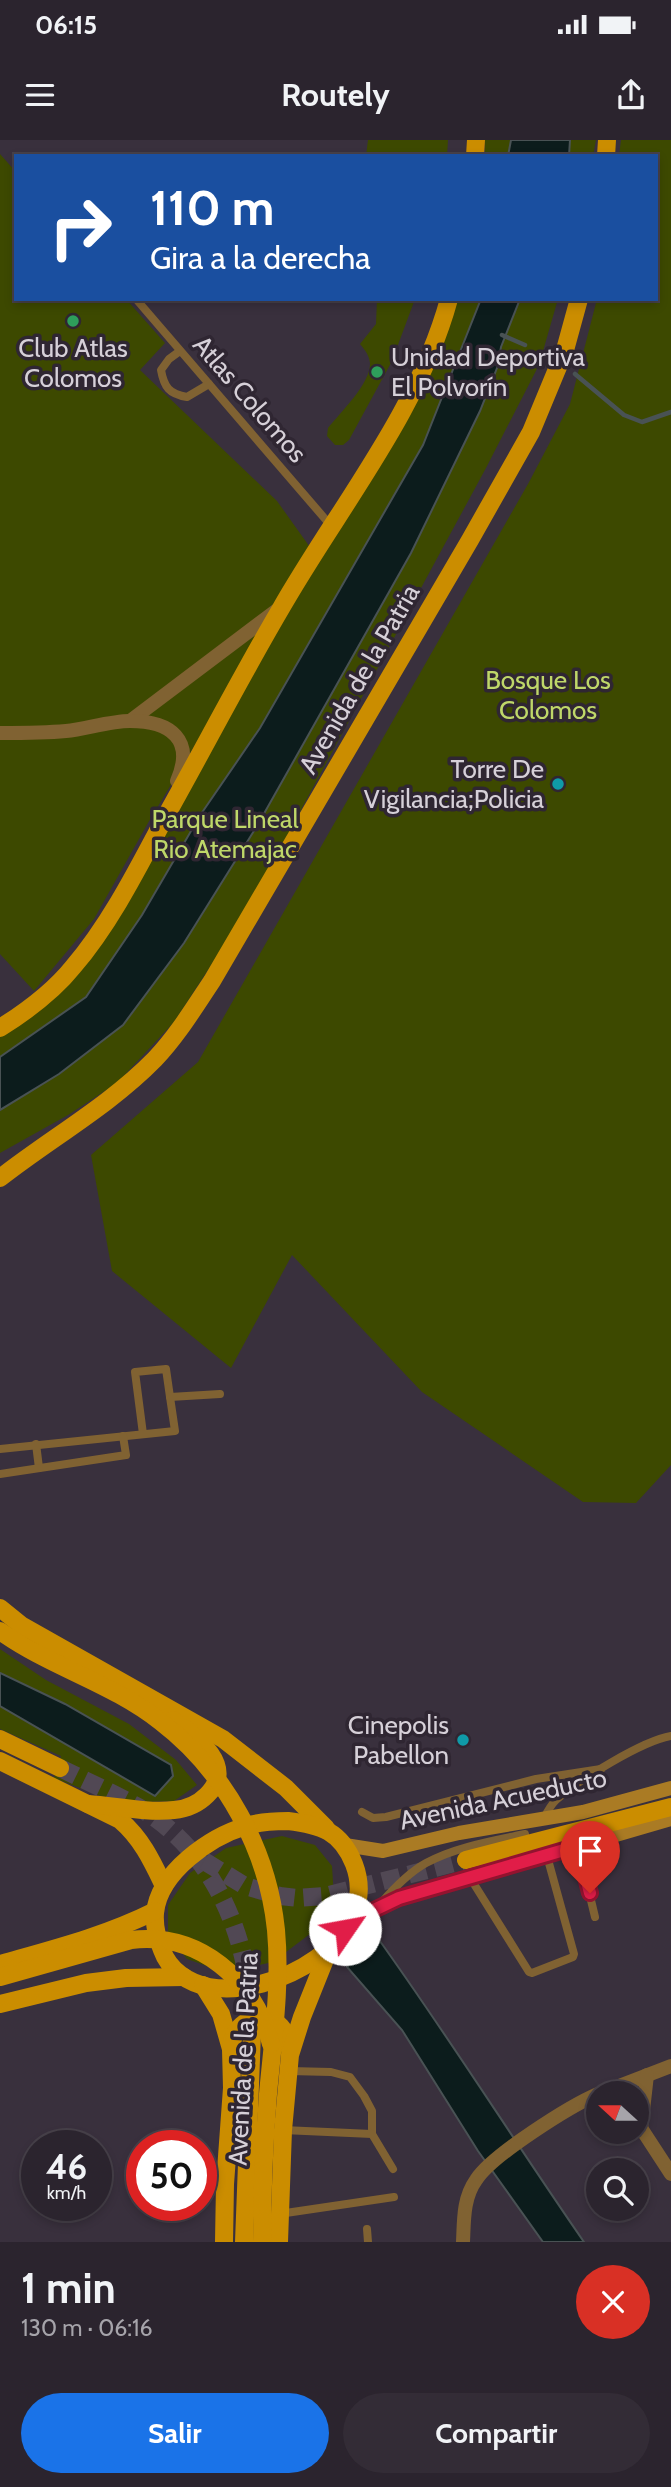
<!DOCTYPE html>
<html lang="es">
<head>
<meta charset="utf-8">
<style>
  body { margin:0; font-family:Cabin,sans-serif; background:#332c36; color:#f1f3f6; height:100vh; display:flex; flex-direction:column; font-size:26px; white-space:nowrap }
  * { box-sizing:border-box; margin:0 }
  p { font-size:23px; color:#a6a4aa }
  .icon { flex:none; width:38px; height:38px; fill:none; stroke:currentColor; stroke-width:2; stroke-linecap:round; stroke-linejoin:round }
  .map { position:relative; height:2102px; overflow:hidden }
  .details { display:flex; flex-direction:column; background:#2b242e; flex:1 }
  .details>* { flex:none }
  .hud { position:absolute; left:14px; top:14px; width:644px; height:147px; border-radius:0px; box-shadow:0 4px 10px #0003,0 0 0 2px #47414a; background:#1a4fa0; color:#fff; overflow:hidden }
  .needle { width:46px; rotate:291deg }
  .fabs { position:absolute; left:586px; top:1941px; display:grid; gap:14px }
  .fabs a { display:grid; place-items:center; width:63px; height:63px; border-radius:50%; background:#2b242e; box-shadow:0 4px 10px #0003,0 0 0 2px #47414a; font-size:35px }
  .speed { position:absolute; left:21px; top:1990px; display:flex; gap:14px; font-size:35px; font-weight:700; text-align:center }
  .speed>* { display:grid; place-content:center; width:91px; height:91px; border-radius:50%; background:#2b242e; box-shadow:0 4px 10px #0003,0 0 0 2px #47414a; line-height:1 }
  .speed small { font-size:18px; font-weight:400 }
  .speed .limit { border:10px solid #d22; background:#fff; color:#111 }
  .pin { position:absolute; display:grid; place-items:center; width:60px; height:60px; color:#fff; margin:-72px -30px; border-radius:50% 50% 50% 0; rotate:-45deg; box-shadow:0 0 7px #0007 }
  .pin .icon { rotate:45deg }
  .me { position:absolute; width:77px; margin:-38px; rotate:57deg; stroke-linejoin:round; filter:drop-shadow(0 0 5px #0008) }
  .turn { display:flex; align-items:center; gap:24px; height:147px; padding:0 21px; font-size:32px }
  .turn .icon { width:91px; height:91px; stroke-width:2.5 }
  .turn b { display:block; font-size:49px; line-height:60px }
  .round { display:grid; place-items:center; flex:none; width:74px; height:74px; border-radius:37px; background:#332c36 }
  .overview { display:flex; align-items:center; justify-content:space-between; height:119px; padding:0 21px }
  h1 { font-size:42px; font-weight:700; line-height:52px }
  .primary-button { display:flex; gap:14px; margin-top:auto; padding:14px 21px }
  .primary-button a { flex:1; height:80px; border-radius:42px; background:#1a73e8; color:#fff; font-size:28px; font-weight:700; line-height:80px; text-align:center }
  .primary-button a+a { background:#332c36; color:#f1f3f6 }
  .status { display:flex; justify-content:space-between; align-items:center; height:49px; padding:0 35px; background:#2b242e; direction:ltr }
  .status svg { height:19px; fill:currentColor }
  header { display:flex; justify-content:space-between; align-items:center; height:91px; padding:0 21px; background:#2b242e; font-size:32px; font-weight:700 }
  .map>svg:first-child { display:block }
</style>
</head>
<body>
<div class="status"><b>06:15</b><svg viewBox="0 0 49 12"><path d="M0 12V9h3v3zM5 12V6h3v6zM10 12V3h3v9zM15 12V0h3v12zM26 1h20v11H26zM47 4h2v5h-2z"/></svg></div>
<header><svg class="icon" aria-label="menu" viewBox="0 0 24 24"><path d="M4 6h16M4 12h16M4 18h16"/></svg>Routely<svg class="icon" aria-label="share" viewBox="0 0 24 24"><path d="M12 15V3M7 8l5-5 5 5M5 13v7h14v-7"/></svg></header>
<div class="map">
<svg width="671" height="2102" viewBox="0 0 671 2102">
  <rect width="100%" height="100%" fill="#39303d"/>
  <g fill="#3d4900">
    <polygon points="368,0 448,0 447,16 366,16"/>
    <polygon points="485,0 596,0 593,16 485,16"/>
    <polygon points="621,0 671,0 671,1325 636,1363 583,1362 422,1252 292,1115 231,1228 112,1131 91,1015 198,922 528,344 570,264 597,159 656,159 656,16 619,16"/>
    <polygon points="0,14 16,32 16,159 126,159 165,203 140,230 277,361 312,410 148,683 94,779 34,851 0,814"/>
    <path d="M 377,159 L 415,159 L 392,221 L 349,300 L 343,305 L 335,305 L 327,296 L 328,288 C 340,273 371,243 370,223 C 369,215 365,210 360,204 L 376,184 Z"/>
    <polygon points="457,159 558,159 539,225 486,328 245,773 174,882 117,943 68,975 0,1013 0,893 84,821"/>
    <polygon points="0,1509 46,1540 129,1584 176,1620 197,1645 174,1661 141,1662 101,1656 54,1638 61,1616 0,1589"/>
    <polygon points="282,1696 315,1705 332,1726 334,1759 319,1787 273,1822 224,1832 187,1819 168,1795 168,1765 190,1733 226,1708"/>
  </g>
  <g fill="#0c1c1c" stroke="#495254" stroke-width="2">
    <polygon points="511,0 570,0 569,16 508,16"/>
    <polygon points="481,159 520,159 501,207 497,228 480,271 411,413 257,686 184,803 123,885 59,934 0,970 0,917 86,857 142,775 201,674 260,588 423,305"/>
    <polygon points="0,1533 65,1564 171,1625 173,1636 155,1656 0,1566"/>
    <path d="M 377,1797 C 449,1897 514,2001 584,2102 L 543,2102 L 478,2011 L 402,1890 L 347,1827 L 366,1802 Z"/>
  </g>
  <g fill="none" stroke-linecap="round" stroke-linejoin="round">
    <g stroke="#495254" stroke-width="4.5">
      <polyline points="502,195 525,205"/>
      <polyline points="575,234 624,275 642,282 671,272"/>
    </g>
    <g stroke="#514854" stroke-width="18" stroke-dasharray="18 9" stroke-linecap="butt">
      <path d="M 60,1628 C 86,1641 113,1653 138,1667 C 207,1707 243,1781 250,1860"/>
      <polyline points="204,1721 245,1746 280,1756 298,1758 325,1756 466,1720"/>
    </g>
    <g stroke="#806232" stroke-width="8">
      <polyline points="136,159 332,387"/>
      <path d="M 180,211 L 169,219 L 161,230 C 164,247 169,254 187,257 L 209,244"/>
      <polyline points="143,1294 135,1232 166,1229 170,1257"/>
      <polyline points="36,1304 39,1328"/>
      <polyline points="0,1309 175,1291 170,1257 220,1254"/>
      <polyline points="0,1334 126,1315 123,1296"/>
      <polyline points="362,1672 373,1678 386,1677 536,1639 601,1629"/>
      <path d="M 544,1678 C 547,1672 551,1665 556,1660 C 579,1640 642,1601 671,1596"/>
      <polyline points="578,1706 595,1777"/>
      <polyline points="469,1736 529,1832 532,1833 573,1817 574,1814 547,1716"/>
      <path d="M 381,1763 C 394,1748 408,1733 426,1723 C 456,1707 492,1701 525,1694"/>
      <polyline points="289,1931 331,1932 350,1937 364,1956 372,1971 372,1994"/>
      <polyline points="283,1990 372,1994 393,2029"/>
      <polyline points="279,2074 394,2057"/>
      <polyline points="367,2089 368,2102"/>
    </g>
    <g stroke="#806232" stroke-width="14">
      <polyline points="130,581 277,470"/>
      <path d="M 0,593 C 22,593 44,593 66,591 C 86,589 110,581 130,581 C 171,581 195,600 177,641"/>
      <polyline points="601,1953 671,1926"/>
      <polyline points="637,1985 641,1988 671,2034"/>
      <polyline points="641,1988 647,1935"/>
      <path d="M 463,2102 C 464,2081 463,2058 476,2040 C 492,2015 570,1966 598,1954"/>
    </g>
    <g stroke="#aa7b24" stroke-width="14">
      <polyline points="345,1705 383,1711 459,1693 583,1672 671,1648"/>
      <polyline points="346,1788 374,1770 399,1758 671,1679"/>
    </g>
    <g stroke="#cb8d00" stroke-width="18">
      <polyline points="475,16 476,0"/>
      <polyline points="606,16 607,0"/>
      <path d="M 0,888 C 27,871 53,852 73,827 C 109,785 136,732 162,683 C 202,612 239,540 280,470 C 338,368 418,273 449,159"/>
      <path d="M 0,1038 C 51,998 109,966 155,919 C 177,896 194,868 212,841 L 470,400 L 531,292 L 565,210 L 579,159"/>
      <polyline points="0,1468 21,1485 223,1599 286,1648 326,1688"/>
      <polyline points="0,1599 60,1628"/>
      <path d="M 0,1621 L 120,1680 C 142,1699 152,1721 164,1746"/>
      <path d="M 88,1664 C 116,1666 146,1673 174,1670 C 186,1669 198,1664 207,1655 C 237,1626 196,1597 173,1580"/>
      <path d="M 288,1681 C 321,1685 341,1691 354,1724 C 383,1800 272,1859 209,1847 C 188,1843 169,1830 162,1810 C 157,1798 154,1786 155,1773 C 159,1732 210,1697 246,1686 C 259,1682 274,1681 288,1681 Z"/>
      <polyline points="466,1720 671,1667"/>
      <path d="M 0,1824 C 53,1809 105,1796 155,1771"/>
      <polyline points="203,1845 221,1874 231,1909 232,1948 225,2044 224,2102"/>
      <polyline points="0,1864 86,1843 126,1838 184,1837"/>
      <path d="M 231,1908 C 235,1867 289,1868 290,1911"/>
      <polyline points="244,2102 252,1893"/>
      <polyline points="279,2102 283,1990 290,1915 302,1877 328,1812"/>
    </g>
    <g stroke="#cb8d00" stroke-width="18">
      <path d="M 0,1491 C 50,1527 112,1543 161,1582 C 225,1631 268,1710 276,1790 C 281,1845 273,1899 268,1954 C 264,2003 262,2052 262,2102"/>
      <path d="M 0,1837 L 131,1800 C 199,1792 254,1839 271,1904"/>
    </g>
  </g>
  <g fill="none" stroke-linecap="round" stroke-linejoin="round">
    <g stroke="#92132f" stroke-width="18">
      <polyline id="route" points="345,1789 374,1770 399,1758 578,1706 590,1753"/>
    </g>
    <use href="#route" stroke="#e11d48" stroke-width="12"/>
  </g>
  <g fill="#2e9e5b" stroke="#2f2632" stroke-width="2.5">
    <circle cx="73" cy="181" r="7"/>
    <circle cx="377" cy="232" r="7"/>
  </g>
  <g fill="#0f9aa8" stroke="#2f2632" stroke-width="2.5">
    <circle cx="558" cy="644" r="7"/>
    <circle cx="463" cy="1600" r="7"/>
  </g>
  <g text-anchor="middle" stroke-width="7" stroke-linejoin="round" paint-order="stroke">
    <g font-size="26" fill="#d6d0d8" stroke="#2f2632" text-anchor="end">
      <text x="73" y="217" text-anchor="middle">Club Atlas<tspan x="73" dy="30">Colomos</tspan></text>
      <text x="391" y="226" text-anchor="start">Unidad Deportiva<tspan x="391" dy="30">El Polvorín</tspan></text>
      <text x="544" y="638">Torre De<tspan x="544" dy="30">Vigilancia;Policia</tspan></text>
      <text x="449" y="1594">Cinepolis<tspan x="449" dy="30">Pabellon</tspan></text>
    </g>
    <g font-size="26" fill="#d6d0d8" stroke="#2f2632">
      <text transform="translate(250 259) rotate(49)" y="9">Atlas Colomos</text>
      <text transform="translate(359 539) rotate(-60)" y="9">Avenida de la Patria</text>
      <text transform="translate(503 1659) rotate(-12)" y="9">Avenida Acueducto</text>
      <text transform="translate(243 1919) rotate(-87)" y="9">Avenida de la Patria</text>
    </g>
    <g font-size="26" fill="#bfd769" stroke="#2f2632">
      <text x="548" y="549">Bosque Los<tspan x="548" dy="30">Colomos</tspan></text>
      <text x="225" y="688">Parque Lineal<tspan x="225" dy="30">Rio Atemajac</tspan></text>
    </g>
  </g>
</svg>
<div class="fabs">
<a><svg class="needle" viewBox="-14 -14 28 28"><path d="M0-13l5 13h-10z" fill="#e53935"/><path d="M0 13l5-13h-10z" fill="#a6a4aa"/></svg></a>
<a><svg class="icon" aria-label="search" viewBox="0 0 24 24"><circle cx="10" cy="10" r="6"/><path d="M15 15l6 6"/></svg></a>
</div>
<div class="speed"><div>46<small>km/h</small></div><div class="limit">50</div></div>
<div class="pin" style="left:590px;top:1753px;background:#d93025"><svg class="icon" aria-label="arrive" viewBox="0 0 24 24"><path d="M6 21V4h12l-3 4 3 4H6"/></svg></div>
<svg class="me" style="left:345px;top:1789px" viewBox="-20 -20 40 40"><circle r="19" fill="#fff"/><path d="M0-13L10 11 0 6-10 11z" fill="#e11d48"/></svg>
<div class="hud">
<div class="turn"><svg class="icon" aria-label="right" viewBox="0 0 24 24"><path d="M7 20v-9h11M14 6l5 5-5 5"/></svg><div><b>110 m</b>Gira a la derecha</div></div>
</div>
</div>
<section class="details">
<div class="overview"><div><h1>1 min</h1><p>130 m · 06:16</p></div><a class="round" style="background:#d93025;color:#fff"><svg class="icon" aria-label="close" viewBox="0 0 24 24"><path d="M6 6l12 12M18 6L6 18"/></svg></a></div>
<div class="primary-button"><a>Salir</a><a>Compartir</a></div>
</section>
</body>
</html>
